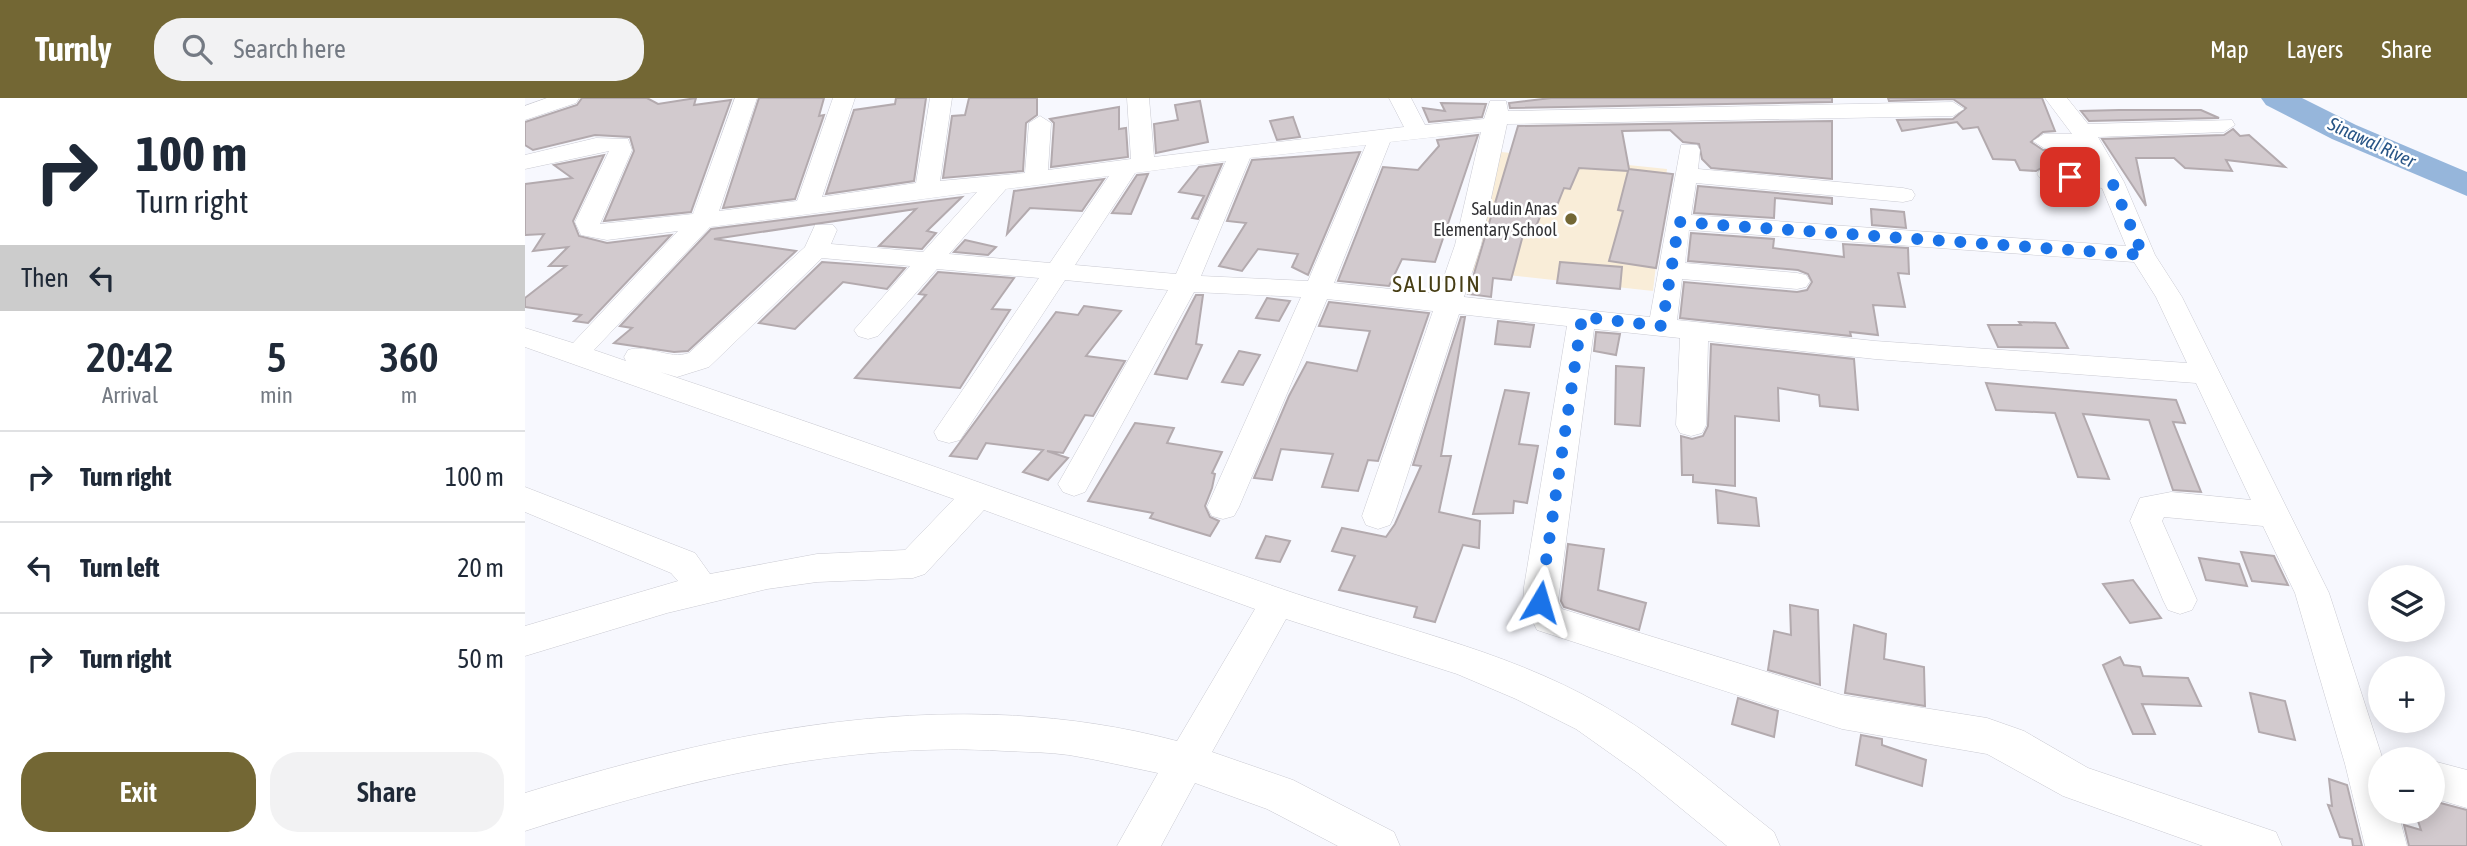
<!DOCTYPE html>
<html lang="en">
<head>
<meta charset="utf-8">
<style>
  body { margin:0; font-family:"Asap Condensed",sans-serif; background:#f2f2f3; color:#1f2937; height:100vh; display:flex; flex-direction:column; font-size:26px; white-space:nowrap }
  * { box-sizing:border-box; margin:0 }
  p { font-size:23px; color:#747a83 }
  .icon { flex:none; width:38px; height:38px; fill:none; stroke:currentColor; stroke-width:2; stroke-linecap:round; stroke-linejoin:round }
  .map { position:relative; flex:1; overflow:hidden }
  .sheet { display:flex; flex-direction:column; background:#fff; width:525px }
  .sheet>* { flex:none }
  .guide { background:#fff; color:#1f2937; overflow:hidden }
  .tools { position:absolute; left:1843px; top:467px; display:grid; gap:14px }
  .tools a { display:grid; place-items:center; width:77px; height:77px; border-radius:50%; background:#fff; box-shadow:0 4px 18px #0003; font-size:35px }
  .pin { position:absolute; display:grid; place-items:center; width:60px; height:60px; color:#fff; margin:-30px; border-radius:14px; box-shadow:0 4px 10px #0006 }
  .me { position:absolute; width:77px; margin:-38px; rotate:7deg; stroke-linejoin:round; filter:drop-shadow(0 0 5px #0008) }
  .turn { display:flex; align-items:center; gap:24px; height:147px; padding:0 21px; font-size:32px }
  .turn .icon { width:91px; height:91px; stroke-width:2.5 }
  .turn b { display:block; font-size:49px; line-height:60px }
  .then { display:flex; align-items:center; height:66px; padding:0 21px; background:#0003; gap:14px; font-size:26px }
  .eta { display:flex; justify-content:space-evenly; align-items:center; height:119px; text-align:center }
  .eta b { font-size:42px; font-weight:600; line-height:49px }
  .action { display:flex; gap:14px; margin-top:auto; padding:14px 21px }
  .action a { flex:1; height:80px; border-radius:28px; background:#736734; color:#fff; font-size:28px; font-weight:600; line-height:80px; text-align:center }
  .action a+a { background:#f2f2f3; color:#1f2937 }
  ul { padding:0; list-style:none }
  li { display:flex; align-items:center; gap:21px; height:91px; padding:0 21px; border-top:2px solid #e0e1e3 }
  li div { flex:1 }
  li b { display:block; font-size:26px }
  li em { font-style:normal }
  header { display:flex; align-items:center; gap:42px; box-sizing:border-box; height:98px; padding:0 35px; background:#736734; color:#fff }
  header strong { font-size:33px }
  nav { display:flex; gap:38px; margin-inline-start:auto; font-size:24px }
  .search { width:490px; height:63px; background:#f2f2f3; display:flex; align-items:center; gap:18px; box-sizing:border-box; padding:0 24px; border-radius:28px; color:#747a83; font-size:26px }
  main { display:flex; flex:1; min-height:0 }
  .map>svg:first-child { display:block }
</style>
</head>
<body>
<header>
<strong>Turnly</strong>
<div class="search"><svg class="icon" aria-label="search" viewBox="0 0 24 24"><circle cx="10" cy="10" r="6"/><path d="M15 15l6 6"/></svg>Search here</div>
<nav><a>Map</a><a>Layers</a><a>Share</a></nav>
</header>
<main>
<section class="sheet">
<div class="guide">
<div class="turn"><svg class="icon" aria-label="right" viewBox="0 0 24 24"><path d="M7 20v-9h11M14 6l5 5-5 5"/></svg><div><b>100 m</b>Turn right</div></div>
<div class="then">Then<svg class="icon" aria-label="left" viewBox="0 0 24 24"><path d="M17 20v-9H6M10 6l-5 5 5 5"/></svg></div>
</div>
<div class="eta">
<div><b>20:42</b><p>Arrival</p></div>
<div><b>5</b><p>min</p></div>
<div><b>360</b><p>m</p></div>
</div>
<ul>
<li><svg class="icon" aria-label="right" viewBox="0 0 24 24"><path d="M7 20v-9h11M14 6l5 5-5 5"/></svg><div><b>Turn right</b></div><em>100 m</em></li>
<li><svg class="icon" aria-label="left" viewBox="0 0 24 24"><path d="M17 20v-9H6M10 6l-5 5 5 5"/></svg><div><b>Turn left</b></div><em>20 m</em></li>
<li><svg class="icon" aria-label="right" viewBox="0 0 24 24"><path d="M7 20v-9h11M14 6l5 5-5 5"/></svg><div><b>Turn right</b></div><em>50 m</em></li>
</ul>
<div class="action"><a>Exit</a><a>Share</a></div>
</section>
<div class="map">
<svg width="1942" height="748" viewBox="0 0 1942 748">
  <rect width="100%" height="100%" fill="#f7f8fe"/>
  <polygon fill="#f9edd8" points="976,54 1142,71 1128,193 939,172"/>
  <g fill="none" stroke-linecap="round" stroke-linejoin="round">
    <polygon fill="#96b6db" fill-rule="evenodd" points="1736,0 1777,0 1831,27 1942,74 1942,98 1807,41 1741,7"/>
  </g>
  <g fill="#d2cace" stroke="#b3aaae" stroke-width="2">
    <polygon points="57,0 122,0 133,6 171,0 169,7 206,2 166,114 79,123 109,53 105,39 70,37 8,52 0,47 0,24 52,7"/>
    <polygon points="234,0 299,0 294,18 299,17 270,101 198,110"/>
    <polygon points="371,0 401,0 389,83 301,96 329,12 370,6"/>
    <polygon points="444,0 512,0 512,17 501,25 498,73 418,80 427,18 440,17"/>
    <polygon points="1026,0 1307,0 1307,4 985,10 984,5"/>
    <polygon points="1363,0 1517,0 1530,33 1518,34 1506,44 1518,52 1534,52 1538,68 1523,66 1511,73 1495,72 1490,62 1468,61 1453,29 1438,31 1432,24 1377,33 1372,22 1428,21 1441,10 1428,1 1364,3"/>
    <polygon points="675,3 683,44 631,55 629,26 653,22 650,7"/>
    <polygon points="916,5 961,6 957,19 904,24 898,10 920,13"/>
    <polygon points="594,9 594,31 601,30 603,59 526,69 529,25 525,21"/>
    <polygon points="1594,12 1676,12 1694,20 1564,23 1556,13"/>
    <polygon points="768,19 775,39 752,42 745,23"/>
    <polygon points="1307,23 1307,81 1186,70 1177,61 1174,46 1158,44 1145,32 1097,33 1104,71 1148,76 1131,170 1084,163 1098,113 1093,112 1103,73 1054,70 1045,91 1039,90 1029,115 1017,114 1007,138 998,137 986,182 968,180 966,199 943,196 993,28"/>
    <polygon points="1708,31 1715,38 1724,37 1760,69 1701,62 1707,73 1660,70 1649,60 1611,60 1621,108 1577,41 1699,37"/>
    <polygon points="953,37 910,164 877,161 864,188 813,183 858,69 893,72 914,48 912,42"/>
    <polygon points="835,54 783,177 767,169 773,156 733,151 717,173 694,168 721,125 702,123 727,62"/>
    <polygon points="79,57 48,123 54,138 82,145 146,137 63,225 49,223 56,217 0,209 0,200 41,168 24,168 43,149 8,153 19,136 0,137 0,86 47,80 29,67"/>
    <polygon points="697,66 673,121 667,120 679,98 654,94 674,69"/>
    <polygon points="623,76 606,116 587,115 612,77"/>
    <polygon points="579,81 557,113 505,110 482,136 489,93"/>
    <polygon points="1173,88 1307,100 1307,106 1250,100 1249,120 1169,115"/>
    <polygon points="437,99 402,133 411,135 397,151 354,148 391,111 189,141 271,153 163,253 149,254 89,245 107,230 95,228 186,131"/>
    <polygon points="1346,111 1379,114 1381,130 1347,127"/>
    <polygon points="1166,135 1249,141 1248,150 1319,159 1318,146 1383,150 1384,176 1373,175 1380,209 1348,207 1353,237 1325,234 1326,238 1155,220 1159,184 1272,194 1282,192 1287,184 1283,176 1273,172 1163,163"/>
    <polygon points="440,142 471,149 463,157 429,154"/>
    <polygon points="297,164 380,170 362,191 318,184 270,231 234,225"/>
    <polygon points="1035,164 1097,169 1095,191 1032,185"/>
    <polygon points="413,174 489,180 467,211 485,212 435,290 330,280 401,197 394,196"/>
    <polygon points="671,197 678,197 671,246 677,247 662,281 630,276"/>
    <polygon points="742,200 765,203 754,223 731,220"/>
    <polygon points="804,204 904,215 853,363 843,362 833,393 797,389 808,356 756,351 747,382 729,380 764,298 782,264 832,273 845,233 794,228"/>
    <polygon points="559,208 596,213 561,258 600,263 568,318 560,317 538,355 522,353 543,360 523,382 498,374 518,352 461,345 452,361 425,358 531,214 553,217"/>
    <polygon points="936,219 940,219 916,358 926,358 914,414 955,423 954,450 938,447 910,524 889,519 892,509 814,492 830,458 807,453 817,430 861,439 870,426 896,368 888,367"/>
    <polygon points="973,223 1009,227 1005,249 970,246"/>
    <polygon points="1494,224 1530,225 1543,250 1473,249 1463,227 1496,227"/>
    <polygon points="1071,234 1095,236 1091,257 1069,253"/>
    <polygon points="1186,246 1329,261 1333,312 1295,308 1294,297 1253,290 1254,323 1210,318 1210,388 1168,384 1168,377 1157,377 1156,338 1167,341 1178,338 1183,328"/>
    <polygon points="714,253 735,257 718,287 697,284"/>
    <polygon points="1091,268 1119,270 1115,328 1090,326"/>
    <polygon points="1461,285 1651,302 1660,325 1648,324 1676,394 1648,392 1624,322 1558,316 1584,381 1553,379 1530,315 1471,312"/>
    <polygon points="980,292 1004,295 994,346 1013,348 1002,405 989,403 988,415 948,416"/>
    <polygon points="610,325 649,330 642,345 697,354 687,375 690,376 687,390 680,408 685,419 694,423 685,438 625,420 628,415 563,403"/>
    <polygon points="1191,392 1231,400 1234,428 1193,425"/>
    <polygon points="741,438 765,443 755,464 731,460"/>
    <polygon points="1043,446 1079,451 1073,492 1121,505 1114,532 1039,509 1036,503"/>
    <polygon points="1716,454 1749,458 1763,487 1727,483"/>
    <polygon points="1674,460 1714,466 1722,488 1681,482"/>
    <polygon points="1608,482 1636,520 1605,525 1578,486"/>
    <polygon points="1265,507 1293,512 1295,587 1243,572 1249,533 1266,537"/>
    <polygon points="1329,527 1361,536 1359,561 1399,569 1400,608 1320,595"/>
    <polygon points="1595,559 1599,567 1615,569 1618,578 1663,580 1676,608 1617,606 1630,636 1608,636 1578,567"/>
    <polygon points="1725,595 1760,603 1770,642 1734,634"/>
    <polygon points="1213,600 1253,613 1249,639 1207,626"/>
    <polygon points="1336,637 1357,641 1357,647 1401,662 1397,688 1331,667"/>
    <polygon points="1804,681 1822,687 1837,748 1828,748 1827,741 1815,739 1803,707 1807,708"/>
    <polygon points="1908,703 1942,712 1942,748 1884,748 1879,727 1896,732 1890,714 1908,714"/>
  </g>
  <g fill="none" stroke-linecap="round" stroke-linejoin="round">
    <g stroke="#cacad2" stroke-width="1">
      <g id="minor">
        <polygon points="22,0 54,0 51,5 0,22 0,8"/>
        <path d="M 210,0 L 232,0 L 194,113 L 272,103 L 308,0 L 330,0 L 297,99 L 391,85 L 405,0 L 427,0 L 415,83 L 500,75 L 504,25 L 515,18 L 526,25 L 523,72 L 606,61 L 602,0 L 624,0 L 629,59 L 879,29 L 864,0 L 886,0 L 900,27 L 959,21 L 965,3 L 981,3 L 983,13 L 1428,4 L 1439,11 L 1428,18 L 982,26 L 956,147 L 939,199 L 1125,219 L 1156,47 L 1172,47 L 1175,52 L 1173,71 L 1378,90 L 1387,92 L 1390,97 L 1387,102 L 1378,104 L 1171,85 L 1166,117 L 1601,148 L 1577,90 L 1524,83 L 1516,81 L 1512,76 L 1516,71 L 1524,69 L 1570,75 L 1556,49 L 1519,50 L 1508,43 L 1519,36 L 1547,36 L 1520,0 L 1542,0 L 1563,26 L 1707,22 L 1710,27 L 1699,34 L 1573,39 L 1599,84 L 1630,157 L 1657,199 L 1804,495 L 1858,662 L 1855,662 L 1855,714 L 1873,714 L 1882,748 L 1840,748 L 1820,666 L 1770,495 L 1738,428 L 1639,419 L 1637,423 L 1672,502 L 1667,512 L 1655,516 L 1643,512 L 1638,502 L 1605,423 L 1615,400 L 1646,394 L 1726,402 L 1671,285 L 1350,261 L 1183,243 L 1181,327 L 1177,335 L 1166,338 L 1155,335 L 1151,327 L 1155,240 L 1069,231 L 1033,503 L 1037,511 L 1317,597 L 1462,620 L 1499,633 L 1563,670 L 1751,734 L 1757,748 L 1678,748 L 1538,698 L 1462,656 L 1317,631 L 1012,532 L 998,504 L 999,489 L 1042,228 L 934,216 L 869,418 L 865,427 L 853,431 L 841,427 L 837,418 L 908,213 L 802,201 L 714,409 L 709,418 L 698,421 L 687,418 L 682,409 L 776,199 L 669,194 L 560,394 L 549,398 L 538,394 L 533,386 L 643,192 L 540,182 L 435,342 L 424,345 L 413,342 L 409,334 L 514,180 L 412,171 L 353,238 L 343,241 L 333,238 L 329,232 L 385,168 L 297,160 L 184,269 L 152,279 L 135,274 C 342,343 546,418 751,489 C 860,527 976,549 1077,607 C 1139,642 1193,690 1249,734 L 1255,748 L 1202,748 L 1113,675 L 1051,631 L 991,601 L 932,576 L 761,521 L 687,654 L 768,682 L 869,734 L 875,748 L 813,748 L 742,711 L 670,685 L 636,748 L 592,748 L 633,675 C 604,669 574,662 544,657 C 523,654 501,654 480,653 C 315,643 156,683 0,733 L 0,695 C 211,630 433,585 652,643 L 730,511 L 459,412 L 400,476 L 388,480 L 292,484 L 242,491 L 142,515 L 0,558 L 0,528 L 153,483 L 146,475 L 0,414 L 0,389 L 170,455 L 185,476 L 292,456 L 380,452 L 429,401 L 0,249 L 0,230 L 48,245 L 153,133 L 82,142 L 56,137 L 50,124 L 84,53 L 0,71 L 0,57 L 71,40 L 103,41 L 107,52 L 75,126 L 168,116 ZM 956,34 L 930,147 L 913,196 L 809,185 L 865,44 ZM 841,47 L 783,183 L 676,178 L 725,60 ZM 701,63 L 651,176 L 550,167 L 610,75 ZM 584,78 L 525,165 L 424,156 L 481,91 ZM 452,94 L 398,154 L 306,146 L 312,132 L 308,127 L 290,127 L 280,149 L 164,255 C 143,262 124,246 103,252 L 99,259 L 101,263 L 69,252 L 185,129 ZM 1164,132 L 1609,164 L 1631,199 L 1662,265 L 1350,243 L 1152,222 L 1157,181 L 1272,191 L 1281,189 L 1285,183 L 1281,177 L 1272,175 L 1160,165 Z"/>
        <polygon points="1908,663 1942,672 1942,710 1908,700"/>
      </g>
    </g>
    <use href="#minor" fill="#fff" fill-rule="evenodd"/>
  </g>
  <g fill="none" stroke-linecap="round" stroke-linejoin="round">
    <polyline stroke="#1a73e8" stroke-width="12" stroke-dasharray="0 21.6" points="1015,504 1057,219 1137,228 1154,124 1618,157 1587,84 1545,79"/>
  </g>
  <circle fill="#736734" stroke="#fff" stroke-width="2.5" cx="1046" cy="121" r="7"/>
  <g text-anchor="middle" stroke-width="5" stroke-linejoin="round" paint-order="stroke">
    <g font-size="18" fill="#333336" stroke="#fff" text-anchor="end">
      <text x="1032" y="117">Saludin Anas<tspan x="1032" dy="21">Elementary School</tspan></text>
    </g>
    <g font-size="19" font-style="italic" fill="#285586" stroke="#fff">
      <text transform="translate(1847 44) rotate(25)" y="7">Sinawal River</text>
    </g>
    <g font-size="23" letter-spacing="2" fill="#473e15" stroke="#fff">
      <text x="912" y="194">SALUDIN</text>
    </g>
  </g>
</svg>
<div class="tools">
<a><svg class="icon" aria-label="layers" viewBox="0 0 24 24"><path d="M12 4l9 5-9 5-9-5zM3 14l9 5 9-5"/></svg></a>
<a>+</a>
<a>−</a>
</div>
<div class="pin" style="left:1545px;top:79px;background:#d93025"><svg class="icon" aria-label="arrive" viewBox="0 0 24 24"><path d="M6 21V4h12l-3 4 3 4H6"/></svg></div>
<svg class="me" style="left:1015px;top:504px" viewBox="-20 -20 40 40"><path d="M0-17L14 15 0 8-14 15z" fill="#1a73e8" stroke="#fff" stroke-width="4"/></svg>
</div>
</main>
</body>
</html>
